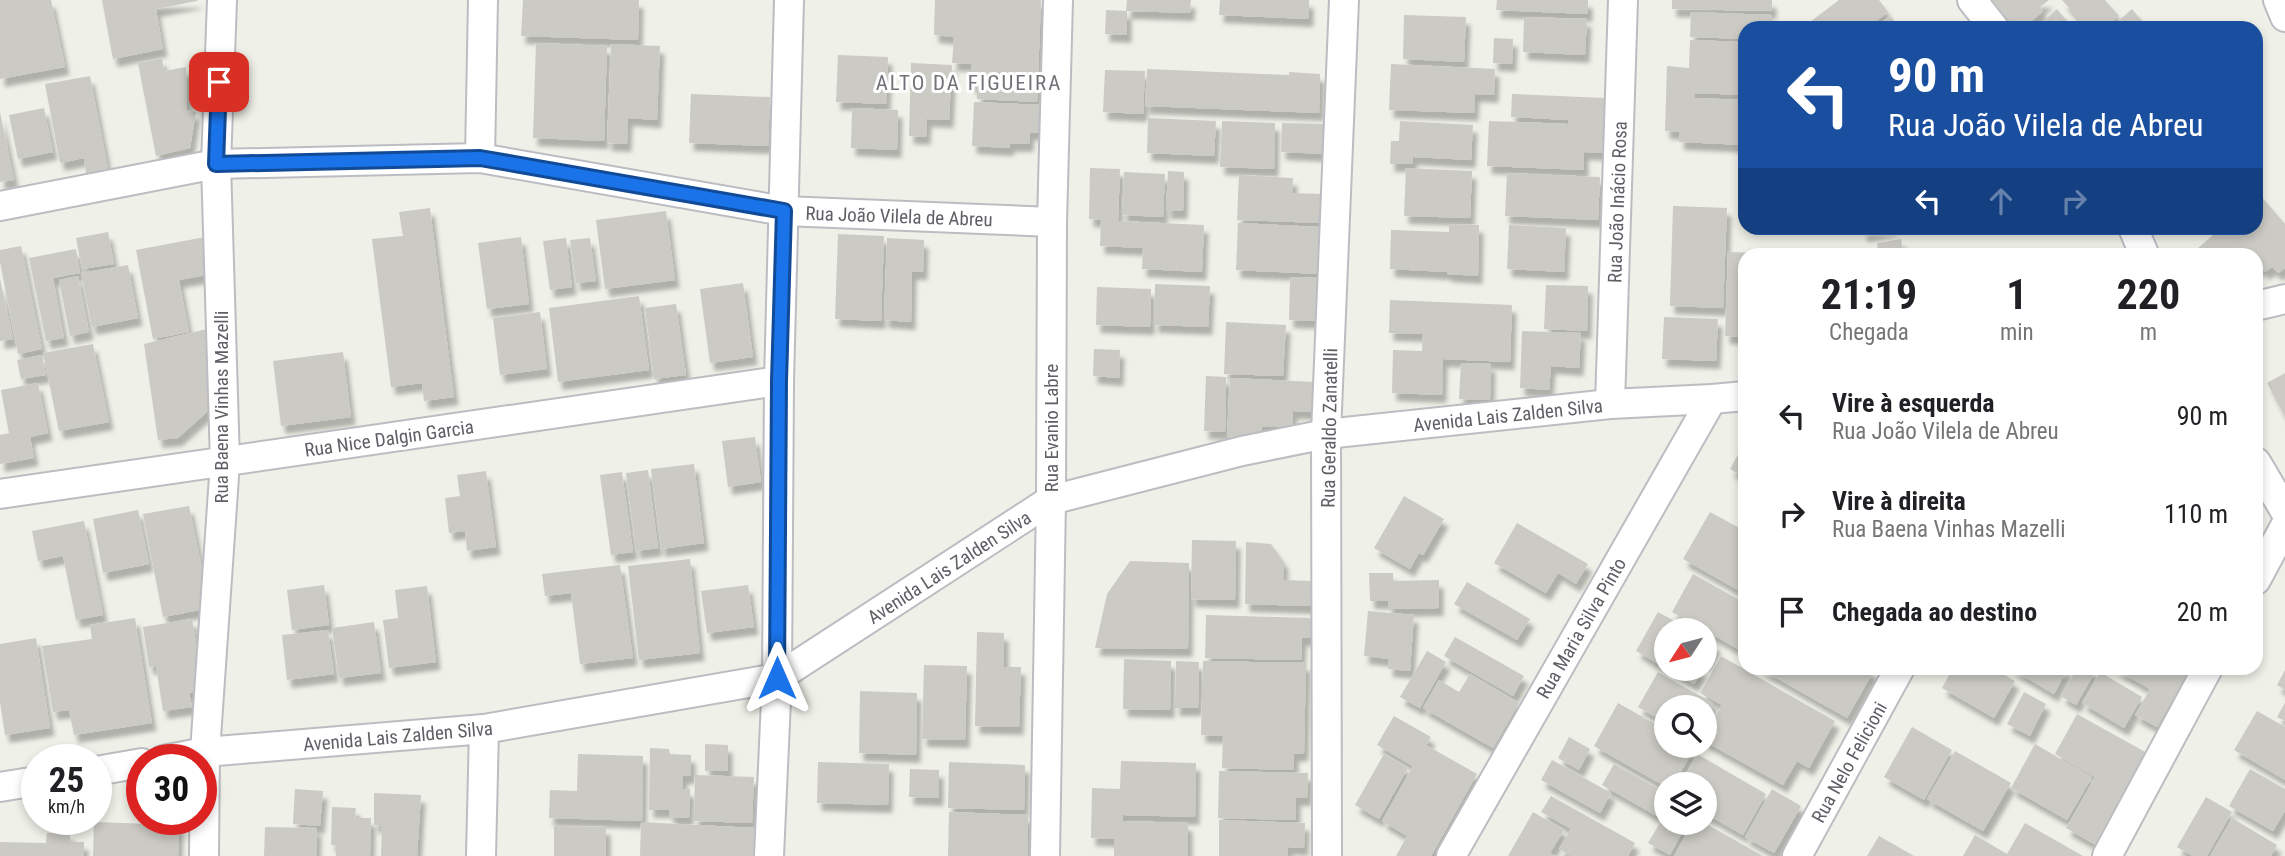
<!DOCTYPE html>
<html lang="pt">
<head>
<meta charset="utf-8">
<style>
  body { margin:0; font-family:"Roboto Condensed",sans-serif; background:#f6f6f6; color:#202124; height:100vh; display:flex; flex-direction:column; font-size:26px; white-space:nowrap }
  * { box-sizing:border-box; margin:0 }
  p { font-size:23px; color:#757577 }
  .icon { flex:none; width:38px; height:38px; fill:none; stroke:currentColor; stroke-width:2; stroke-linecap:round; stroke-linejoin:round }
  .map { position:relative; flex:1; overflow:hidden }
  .sheet { position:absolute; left:1738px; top:248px; width:525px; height:427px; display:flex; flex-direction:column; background:#fff; border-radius:21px; box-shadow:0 4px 10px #0003 }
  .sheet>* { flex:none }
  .guide { position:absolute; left:1738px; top:21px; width:525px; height:214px; border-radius:21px; box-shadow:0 4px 10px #0003; background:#1a4fa0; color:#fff; overflow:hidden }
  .needle { width:46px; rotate:234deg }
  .buttons { position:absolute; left:1654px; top:618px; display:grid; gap:14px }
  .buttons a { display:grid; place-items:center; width:63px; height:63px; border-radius:50%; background:#fff; box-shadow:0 4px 10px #0003; font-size:35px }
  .speed { position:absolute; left:21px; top:744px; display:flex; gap:14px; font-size:35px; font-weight:700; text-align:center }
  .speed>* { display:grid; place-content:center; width:91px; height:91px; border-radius:50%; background:#fff; box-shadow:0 4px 10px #0003; line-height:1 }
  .speed small { font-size:18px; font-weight:400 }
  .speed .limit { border:10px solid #d22; background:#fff; color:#111 }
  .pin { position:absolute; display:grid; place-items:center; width:60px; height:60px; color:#fff; margin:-30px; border-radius:14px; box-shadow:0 4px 10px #0006 }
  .me { position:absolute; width:77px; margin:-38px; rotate:0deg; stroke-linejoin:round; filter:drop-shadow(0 0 5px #0008) }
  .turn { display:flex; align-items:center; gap:24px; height:147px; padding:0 35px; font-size:32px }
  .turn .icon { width:91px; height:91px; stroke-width:2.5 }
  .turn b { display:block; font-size:49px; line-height:60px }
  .lanes { display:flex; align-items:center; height:66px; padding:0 35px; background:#0003; justify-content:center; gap:35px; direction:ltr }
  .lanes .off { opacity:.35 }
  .eta { display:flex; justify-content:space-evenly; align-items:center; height:119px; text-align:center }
  .eta b { font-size:42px; font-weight:700; line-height:49px }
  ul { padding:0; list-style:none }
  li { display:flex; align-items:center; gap:21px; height:98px; padding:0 35px }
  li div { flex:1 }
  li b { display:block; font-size:26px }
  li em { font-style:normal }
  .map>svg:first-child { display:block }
</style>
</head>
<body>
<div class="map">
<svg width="2285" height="856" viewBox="0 0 2285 856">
  <defs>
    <filter id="shadow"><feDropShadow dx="4.5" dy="8" stdDeviation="2" flood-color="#0004"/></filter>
  </defs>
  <rect width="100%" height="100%" fill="#eff0e7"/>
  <g fill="#cbcac4" filter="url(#shadow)">
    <polygon points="0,0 51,0 65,67 0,79"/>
    <polygon points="102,0 197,0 197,1 156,9 163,49 113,59"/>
    <polygon points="523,0 639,0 638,40 521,36"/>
    <polygon points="935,0 1041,0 1037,102 977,99 977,86 971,86 971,64 952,63 954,37 934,35"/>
    <polygon points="1127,0 1191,0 1190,13 1127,11 1127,35 1105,34 1106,10 1126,11"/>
    <polygon points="1220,0 1309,0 1309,19 1219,15"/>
    <polygon points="1497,0 1588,0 1588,14 1496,10"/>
    <polygon points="1672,0 1772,0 1772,11 1672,9"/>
    <polygon points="1839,0 1879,0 1888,12 1867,28 1802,28"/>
    <polygon points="1992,0 2049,0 2040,7 2043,11 2024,28 2017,28"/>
    <polygon points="2062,0 2105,0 2119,16 2105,28 2087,28"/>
    <polygon points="2057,9 2073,28 2036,28"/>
    <polygon points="2132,9 2148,28 2121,28 2116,23"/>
    <polygon points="1691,12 1772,15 1772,28 1745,28 1745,39 1690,37"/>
    <polygon points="1404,15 1466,17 1464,62 1403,59"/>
    <polygon points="1890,16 1900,28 1874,28"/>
    <polygon points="1524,17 1587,19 1585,55 1523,52"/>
    <polygon points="1494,38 1513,39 1512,64 1493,63"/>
    <polygon points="1690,40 1745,42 1745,95 1694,93 1695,98 1745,100 1745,145 1679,142 1680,132 1665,131 1667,66 1689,68"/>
    <polygon points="536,43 607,46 604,141 533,138"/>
    <polygon points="611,44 660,46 657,120 628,118 627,144 607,143"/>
    <polygon points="838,55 888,57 886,104 836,102"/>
    <polygon points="162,58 164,71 186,67 187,110 196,112 190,148 156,156 138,63"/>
    <polygon points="911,63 952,65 949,120 927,119 926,137 909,136"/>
    <polygon points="1391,64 1495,69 1494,95 1475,94 1474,113 1389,110"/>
    <polygon points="1147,69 1289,75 1289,72 1320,74 1319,113 1145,106"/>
    <polygon points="1105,70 1145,71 1143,114 1103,112"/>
    <polygon points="90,76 108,169 86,173 84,158 60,163 45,84"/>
    <polygon points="691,94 770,97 768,146 689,143"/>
    <polygon points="1512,94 1606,98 1604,153 1584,152 1584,170 1487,166 1489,121 1568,124 1568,120 1511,117"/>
    <polygon points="974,102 1041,105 1040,133 1030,132 1029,144 1010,144 1009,148 972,146"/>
    <polygon points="44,108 53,152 18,159 9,115"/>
    <polygon points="852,108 898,110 897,150 851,148"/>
    <polygon points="0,112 14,180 0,182"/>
    <polygon points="1148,118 1216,121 1214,156 1147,153"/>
    <polygon points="1222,121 1275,123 1274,169 1220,167"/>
    <polygon points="1400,121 1473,125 1471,160 1413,157 1412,164 1390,164 1391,141 1399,141"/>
    <polygon points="1282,123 1326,124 1325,154 1281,152"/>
    <polygon points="1090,168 1120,169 1118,221 1204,225 1202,272 1142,269 1143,248 1100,246 1101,220 1089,219"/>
    <polygon points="1406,168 1472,171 1470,218 1404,216"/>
    <polygon points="1168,171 1184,172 1183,211 1166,211"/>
    <polygon points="1124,172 1165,174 1163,217 1122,215"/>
    <polygon points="1507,173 1600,177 1598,220 1505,216"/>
    <polygon points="1239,175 1293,178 1292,193 1323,194 1322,223 1237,220"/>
    <polygon points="2259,194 2285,224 2285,268 2278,273 2272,267 2265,272 2261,267 2256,271 2256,256 2189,256 2221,228 2256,228 2256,197"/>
    <polygon points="1673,206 1727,208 1723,308 1670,306"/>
    <polygon points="430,208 454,397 424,401 422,383 391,387 372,239 403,236 399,212"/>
    <polygon points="666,211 675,280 605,289 596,220"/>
    <polygon points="1238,223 1320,227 1319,274 1236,270"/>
    <polygon points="1449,224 1479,225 1478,276 1447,274 1447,272 1390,269 1391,230 1449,232"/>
    <polygon points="1509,225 1566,228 1564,272 1507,269"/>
    <polygon points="1862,228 1893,228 1893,229 1863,234"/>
    <polygon points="108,232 114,264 82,269 76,238"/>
    <polygon points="838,234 884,236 881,321 835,319"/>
    <polygon points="205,237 212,274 179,280 189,332 153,339 136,250"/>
    <polygon points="521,237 529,304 487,309 478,243"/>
    <polygon points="566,238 572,287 550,290 543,241"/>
    <polygon points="590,238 596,281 576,283 570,240"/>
    <polygon points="887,238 924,240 923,272 912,272 911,322 884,320"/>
    <polygon points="1901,239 1904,256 1879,256 1877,243"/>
    <polygon points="21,246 42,349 18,354 0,262 0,250"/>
    <polygon points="76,249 80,273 53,278 64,338 46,341 29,258"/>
    <polygon points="1849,250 1850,256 1809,256 1809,254"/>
    <polygon points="1728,252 1759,253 1759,256 1745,256 1745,337 1725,336"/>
    <polygon points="128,265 138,318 92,327 81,273"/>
    <polygon points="78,276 89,332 70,336 59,280"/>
    <polygon points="1290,277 1319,278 1317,321 1289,320"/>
    <polygon points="0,279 13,339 0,341"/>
    <polygon points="743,283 753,357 710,363 700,289"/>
    <polygon points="1155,284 1210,286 1208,327 1154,325"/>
    <polygon points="1546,285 1588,286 1587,331 1544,329"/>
    <polygon points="1097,287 1151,289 1150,327 1096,325"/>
    <polygon points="639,296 649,370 558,382 549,308"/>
    <polygon points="1390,300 1512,305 1510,362 1443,359 1442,395 1392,393 1393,350 1422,351 1423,334 1389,333"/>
    <polygon points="676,304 686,375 654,379 645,308"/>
    <polygon points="540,312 547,369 500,375 493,318"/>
    <polygon points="1664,317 1718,319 1716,361 1662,359"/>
    <polygon points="1226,322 1286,325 1283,376 1224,374"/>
    <polygon points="207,329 208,411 178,438 158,440 144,344"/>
    <polygon points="1522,331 1581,333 1579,368 1551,366 1549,390 1520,388"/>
    <polygon points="93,344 109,422 59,431 43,353"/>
    <polygon points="1094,349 1120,350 1119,378 1093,376"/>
    <polygon points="343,352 351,417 281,426 273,361"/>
    <polygon points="42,355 46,375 21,379 17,360"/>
    <polygon points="1461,363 1491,364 1490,400 1459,399"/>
    <polygon points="2285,373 2285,417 2267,383"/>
    <polygon points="1206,376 1226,377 1225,432 1204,431"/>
    <polygon points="1230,378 1315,382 1314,412 1293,411 1292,427 1262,427 1261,434 1227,437"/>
    <polygon points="38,383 48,433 30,437 34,458 0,464 0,435 9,433 1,390"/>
    <polygon points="755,437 761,482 728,487 722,441"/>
    <polygon points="1745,442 1745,478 1730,469"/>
    <polygon points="694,464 704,543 661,549 651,469"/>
    <polygon points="648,470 658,548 636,551 626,473"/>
    <polygon points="486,471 496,547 467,551 465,531 449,533 445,498 460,496 457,475"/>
    <polygon points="622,472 633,552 611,555 600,475"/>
    <polygon points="1404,496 1444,519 1423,555 1419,553 1410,569 1374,548"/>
    <polygon points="189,506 210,608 163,617 143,514"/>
    <polygon points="138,510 149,564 103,573 93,519"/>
    <polygon points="1710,512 1745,531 1745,594 1683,559"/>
    <polygon points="84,521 103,615 76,620 63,556 38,561 32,531"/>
    <polygon points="1517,523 1588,564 1576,584 1558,573 1546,593 1494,563"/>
    <polygon points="1192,540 1236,541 1235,600 1191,599"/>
    <polygon points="1246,542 1271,544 1284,562 1283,580 1313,581 1313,606 1245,604"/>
    <polygon points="690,559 700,653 639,660 628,566"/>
    <polygon points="1130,561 1189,563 1188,649 1095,648 1107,594"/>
    <polygon points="620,565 633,658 580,664 571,593 545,596 542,574"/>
    <polygon points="1369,573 1393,573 1393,581 1439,580 1439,608 1388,609 1388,601 1370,601"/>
    <polygon points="1693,574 1745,603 1745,636 1738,649 1672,612"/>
    <polygon points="1467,582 1530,619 1517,640 1454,604"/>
    <polygon points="324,585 329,625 292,630 287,590"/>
    <polygon points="748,585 754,627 707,633 701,591"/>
    <polygon points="427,586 436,662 389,668 383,620 398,618 395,590"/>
    <polygon points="1368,611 1414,615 1410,671 1388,669 1389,659 1364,656"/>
    <polygon points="1658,612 1691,630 1666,630 1666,668 1636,651"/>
    <polygon points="1206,615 1315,618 1314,638 1302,638 1301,660 1205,658"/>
    <polygon points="135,618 152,723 74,735 69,710 53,712 42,646 92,639 90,625"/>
    <polygon points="192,619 204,691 189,693 192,707 163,711 156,666 149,667 143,627"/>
    <polygon points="374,622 381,673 339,678 332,628"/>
    <polygon points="328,630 334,674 287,680 282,635"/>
    <polygon points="977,632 1004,633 1004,667 1021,667 1019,727 975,726"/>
    <polygon points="1455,637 1524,676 1513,696 1444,656"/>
    <polygon points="36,638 50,728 5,735 0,702 0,644"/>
    <polygon points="1704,638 1716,645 1704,666"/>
    <polygon points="1427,651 1446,662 1420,708 1400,697"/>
    <polygon points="1721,656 1835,721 1809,768 1797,761 1783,785 1704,741 1704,735 1722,705 1700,693"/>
    <polygon points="1124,659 1171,661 1170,710 1123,709"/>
    <polygon points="1176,661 1199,662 1198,708 1175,708"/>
    <polygon points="1203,661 1306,663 1304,753 1294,754 1294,770 1222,768 1223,736 1201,735"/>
    <polygon points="924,665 967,666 965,740 922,739"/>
    <polygon points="1667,668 1703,668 1694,684"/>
    <polygon points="1759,668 1868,668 1873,672 1847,718"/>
    <polygon points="1953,668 1993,668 2015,681 1994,718 1942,688"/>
    <polygon points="2010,668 2068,668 2054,694"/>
    <polygon points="2077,668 2090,668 2095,672 2076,705 2061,696"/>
    <polygon points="2113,668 2190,668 2157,727 2135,715 2150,689"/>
    <polygon points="2285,670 2285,690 2277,685"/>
    <polygon points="1658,672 1713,703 1704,719 1704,707 1666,707 1666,723 1638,707"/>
    <polygon points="2100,672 2142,697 2124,728 2082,703"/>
    <polygon points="1470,674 1519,703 1493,748 1423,708 1439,680 1459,692"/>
    <polygon points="860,691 917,693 916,755 859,753"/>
    <polygon points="2024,692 2046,704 2030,736 2007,724"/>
    <polygon points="1618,703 1666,730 1666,746 1695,747 1674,784 1666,784 1666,787 1594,746"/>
    <polygon points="2285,703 2285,721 2277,717"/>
    <polygon points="2257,711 2285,727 2285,780 2234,750"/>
    <polygon points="2077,714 2147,753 2096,845 2066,828 2095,777 2055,754"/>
    <polygon points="1394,716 1431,737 1426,745 1477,774 1431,856 1396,856 1407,836 1382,821 1413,766 1377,745"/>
    <polygon points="1912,727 1952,750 1924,800 1884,777"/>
    <polygon points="1569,737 1590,749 1579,770 1558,758"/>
    <polygon points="705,744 728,745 728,771 705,771"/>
    <polygon points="2035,744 2092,777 2067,820 2011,788"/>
    <polygon points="650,748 669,749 670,754 691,755 691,776 683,776 682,789 690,789 689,818 669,817 669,810 649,810"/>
    <polygon points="1955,751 2011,783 1983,831 1927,799"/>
    <polygon points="578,754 643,756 642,821 549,818 550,790 577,791"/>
    <polygon points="1384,754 1408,768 1379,819 1355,805"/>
    <polygon points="1697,754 1766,794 1743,835 1704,813 1704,784 1680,784"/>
    <polygon points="1552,760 1611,793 1600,813 1541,780"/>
    <polygon points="1121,761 1196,763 1195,817 1123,815 1122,821 1188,823 1188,856 1114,856 1114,839 1091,838 1092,788 1120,789"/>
    <polygon points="818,762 889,764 888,805 817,803"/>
    <polygon points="949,762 1025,765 1024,810 948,808"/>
    <polygon points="1614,764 1666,793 1666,801 1657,816 1602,785"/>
    <polygon points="910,769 939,770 939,798 909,797"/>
    <polygon points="2250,769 2285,789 2285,811 2273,831 2229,806"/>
    <polygon points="1219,771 1308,773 1307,798 1296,798 1296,820 1218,818"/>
    <polygon points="695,775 754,777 752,823 694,821"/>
    <polygon points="295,789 323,791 320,826 293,824"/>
    <polygon points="1772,789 1801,806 1774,853 1745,837"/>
    <polygon points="374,793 421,795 417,856 381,856 382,826 374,825"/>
    <polygon points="1551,796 1635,843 1628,856 1571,856 1559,849 1571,829 1541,812"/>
    <polygon points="2206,797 2232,812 2207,856 2193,856 2177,847"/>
    <polygon points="332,807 356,808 355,818 371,818 370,856 336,856 336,845 331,845"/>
    <polygon points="949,812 1028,815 1028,856 948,856"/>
    <polygon points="1533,812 1564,830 1550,853 1556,856 1508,856"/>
    <polygon points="1664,816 1666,817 1666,822 1676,822 1685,827 1670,855 1648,843"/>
    <polygon points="2232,818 2277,845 2271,856 2210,856"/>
    <polygon points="1219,820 1305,823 1304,848 1288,847 1288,856 1219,856"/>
    <polygon points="94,822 179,825 178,856 93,856"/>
    <polygon points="641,822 754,828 753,856 640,856"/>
    <polygon points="1693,822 1703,822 1763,856 1674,856"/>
    <polygon points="2025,823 2083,856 1963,856 1975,835 2007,854"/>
    <polygon points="554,826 606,827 606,856 554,856"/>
    <polygon points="265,827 317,828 316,856 264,856"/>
    <polygon points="47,833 70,833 70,842 84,842 84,856 0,856 0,842 46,843"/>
    <polygon points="1879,836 1914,856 1867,856"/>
  </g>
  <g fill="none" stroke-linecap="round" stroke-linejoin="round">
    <g stroke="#bcbdc2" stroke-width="32">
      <g id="street">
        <polyline points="1972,0 1994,28"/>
        <polyline points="2278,0 2285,17"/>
        <polyline points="480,158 483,0"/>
        <polyline points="0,206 216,164 480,158 784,211 1052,222"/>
        <polyline points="2133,228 2145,256"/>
        <polyline points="2256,306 2285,299"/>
        <polyline points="1610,404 1623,0"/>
        <polyline points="2256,462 2285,511"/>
        <polyline points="0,494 779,381"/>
        <polyline points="2256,580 2285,526"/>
        <polyline points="163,760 205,752 484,729 777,678 1051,500 1242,451 1326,434 1610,404 1712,399 1745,396"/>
        <polyline points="96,771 142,763"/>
        <polyline points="0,787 37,781"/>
        <polyline points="204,856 205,752 225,462 216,164 222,0"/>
        <polyline points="481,856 484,729"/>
        <polyline points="769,856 777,678 779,381 789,0"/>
        <polyline points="1045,856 1051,500 1052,222 1058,0"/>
        <polyline points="1327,856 1326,434 1344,0"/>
        <polyline points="1451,856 1712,399"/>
        <polyline points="1797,856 1900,668"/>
        <polyline points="2107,856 2208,668"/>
      </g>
    </g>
    <use href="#street" stroke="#fff" stroke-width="28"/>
  </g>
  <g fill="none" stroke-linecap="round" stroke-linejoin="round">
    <g stroke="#114b97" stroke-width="18">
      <polyline id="route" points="219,82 216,164 480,158 784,211 779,381 777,678"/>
    </g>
    <use href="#route" stroke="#1a73e8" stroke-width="12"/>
  </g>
  <g text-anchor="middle" stroke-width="6" stroke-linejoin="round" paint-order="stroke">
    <g font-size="19" fill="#5f6066" stroke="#fff">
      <text transform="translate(1617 202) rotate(-88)" y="7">Rua João Inácio Rosa</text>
      <text transform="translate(899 216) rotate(2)" y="7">Rua João Vilela de Abreu</text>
      <text transform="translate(221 407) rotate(-90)" y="7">Rua Baena Vinhas Mazelli</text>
      <text transform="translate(1508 415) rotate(-6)" y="7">Avenida Lais Zalden Silva</text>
      <text transform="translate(1051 428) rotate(-90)" y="7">Rua Evanio Labre</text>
      <text transform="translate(1329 428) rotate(-89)" y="7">Rua Geraldo Zanatelli</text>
      <text transform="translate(389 438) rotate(-8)" y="7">Rua Nice Dalgin Garcia</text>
      <text transform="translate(949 567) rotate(-33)" y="7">Avenida Lais Zalden Silva</text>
      <text transform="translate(1581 628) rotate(-60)" y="7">Rua Maria Silva Pinto</text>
      <text transform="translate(398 736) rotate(-5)" y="7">Avenida Lais Zalden Silva</text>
      <text transform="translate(1849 762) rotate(-61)" y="7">Rua Nelo Felicioni</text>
    </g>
    <g font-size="21" letter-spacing="2" fill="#707278" stroke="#fff">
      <text x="969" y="90">ALTO DA FIGUEIRA</text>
    </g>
  </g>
</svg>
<div class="buttons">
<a><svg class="needle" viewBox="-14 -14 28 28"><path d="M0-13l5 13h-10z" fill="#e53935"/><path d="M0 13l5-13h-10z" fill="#757577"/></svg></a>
<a><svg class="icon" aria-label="search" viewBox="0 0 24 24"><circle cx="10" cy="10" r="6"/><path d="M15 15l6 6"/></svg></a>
<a><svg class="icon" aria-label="layers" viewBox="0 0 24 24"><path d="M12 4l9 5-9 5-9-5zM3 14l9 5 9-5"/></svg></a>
</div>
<div class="speed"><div>25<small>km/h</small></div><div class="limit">30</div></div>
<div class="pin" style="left:219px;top:82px;background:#d93025"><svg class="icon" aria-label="arrive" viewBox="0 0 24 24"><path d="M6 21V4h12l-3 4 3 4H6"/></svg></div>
<svg class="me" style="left:777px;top:678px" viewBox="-20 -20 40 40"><path d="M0-17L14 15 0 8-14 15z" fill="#1a73e8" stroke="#fff" stroke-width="4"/></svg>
<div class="guide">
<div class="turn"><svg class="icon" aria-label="left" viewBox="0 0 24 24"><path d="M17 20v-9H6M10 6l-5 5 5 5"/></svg><div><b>90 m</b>Rua João Vilela de Abreu</div></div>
<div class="lanes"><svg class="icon" aria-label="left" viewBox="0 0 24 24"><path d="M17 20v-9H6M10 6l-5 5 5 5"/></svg><svg class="icon off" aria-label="ahead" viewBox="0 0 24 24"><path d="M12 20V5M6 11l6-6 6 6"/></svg><svg class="icon off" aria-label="right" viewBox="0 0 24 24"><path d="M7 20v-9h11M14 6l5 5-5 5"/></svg></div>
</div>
<section class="sheet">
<div class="eta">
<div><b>21:19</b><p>Chegada</p></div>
<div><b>1</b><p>min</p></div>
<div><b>220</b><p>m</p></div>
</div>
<ul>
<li><svg class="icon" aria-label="left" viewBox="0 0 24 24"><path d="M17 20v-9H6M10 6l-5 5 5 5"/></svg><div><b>Vire à esquerda</b><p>Rua João Vilela de Abreu</p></div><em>90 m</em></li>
<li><svg class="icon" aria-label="right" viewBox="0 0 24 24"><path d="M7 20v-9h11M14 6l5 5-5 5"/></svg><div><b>Vire à direita</b><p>Rua Baena Vinhas Mazelli</p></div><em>110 m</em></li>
<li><svg class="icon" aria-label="arrive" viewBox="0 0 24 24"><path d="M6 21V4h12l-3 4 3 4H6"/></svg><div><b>Chegada ao destino</b></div><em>20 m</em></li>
</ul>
</section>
</div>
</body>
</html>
